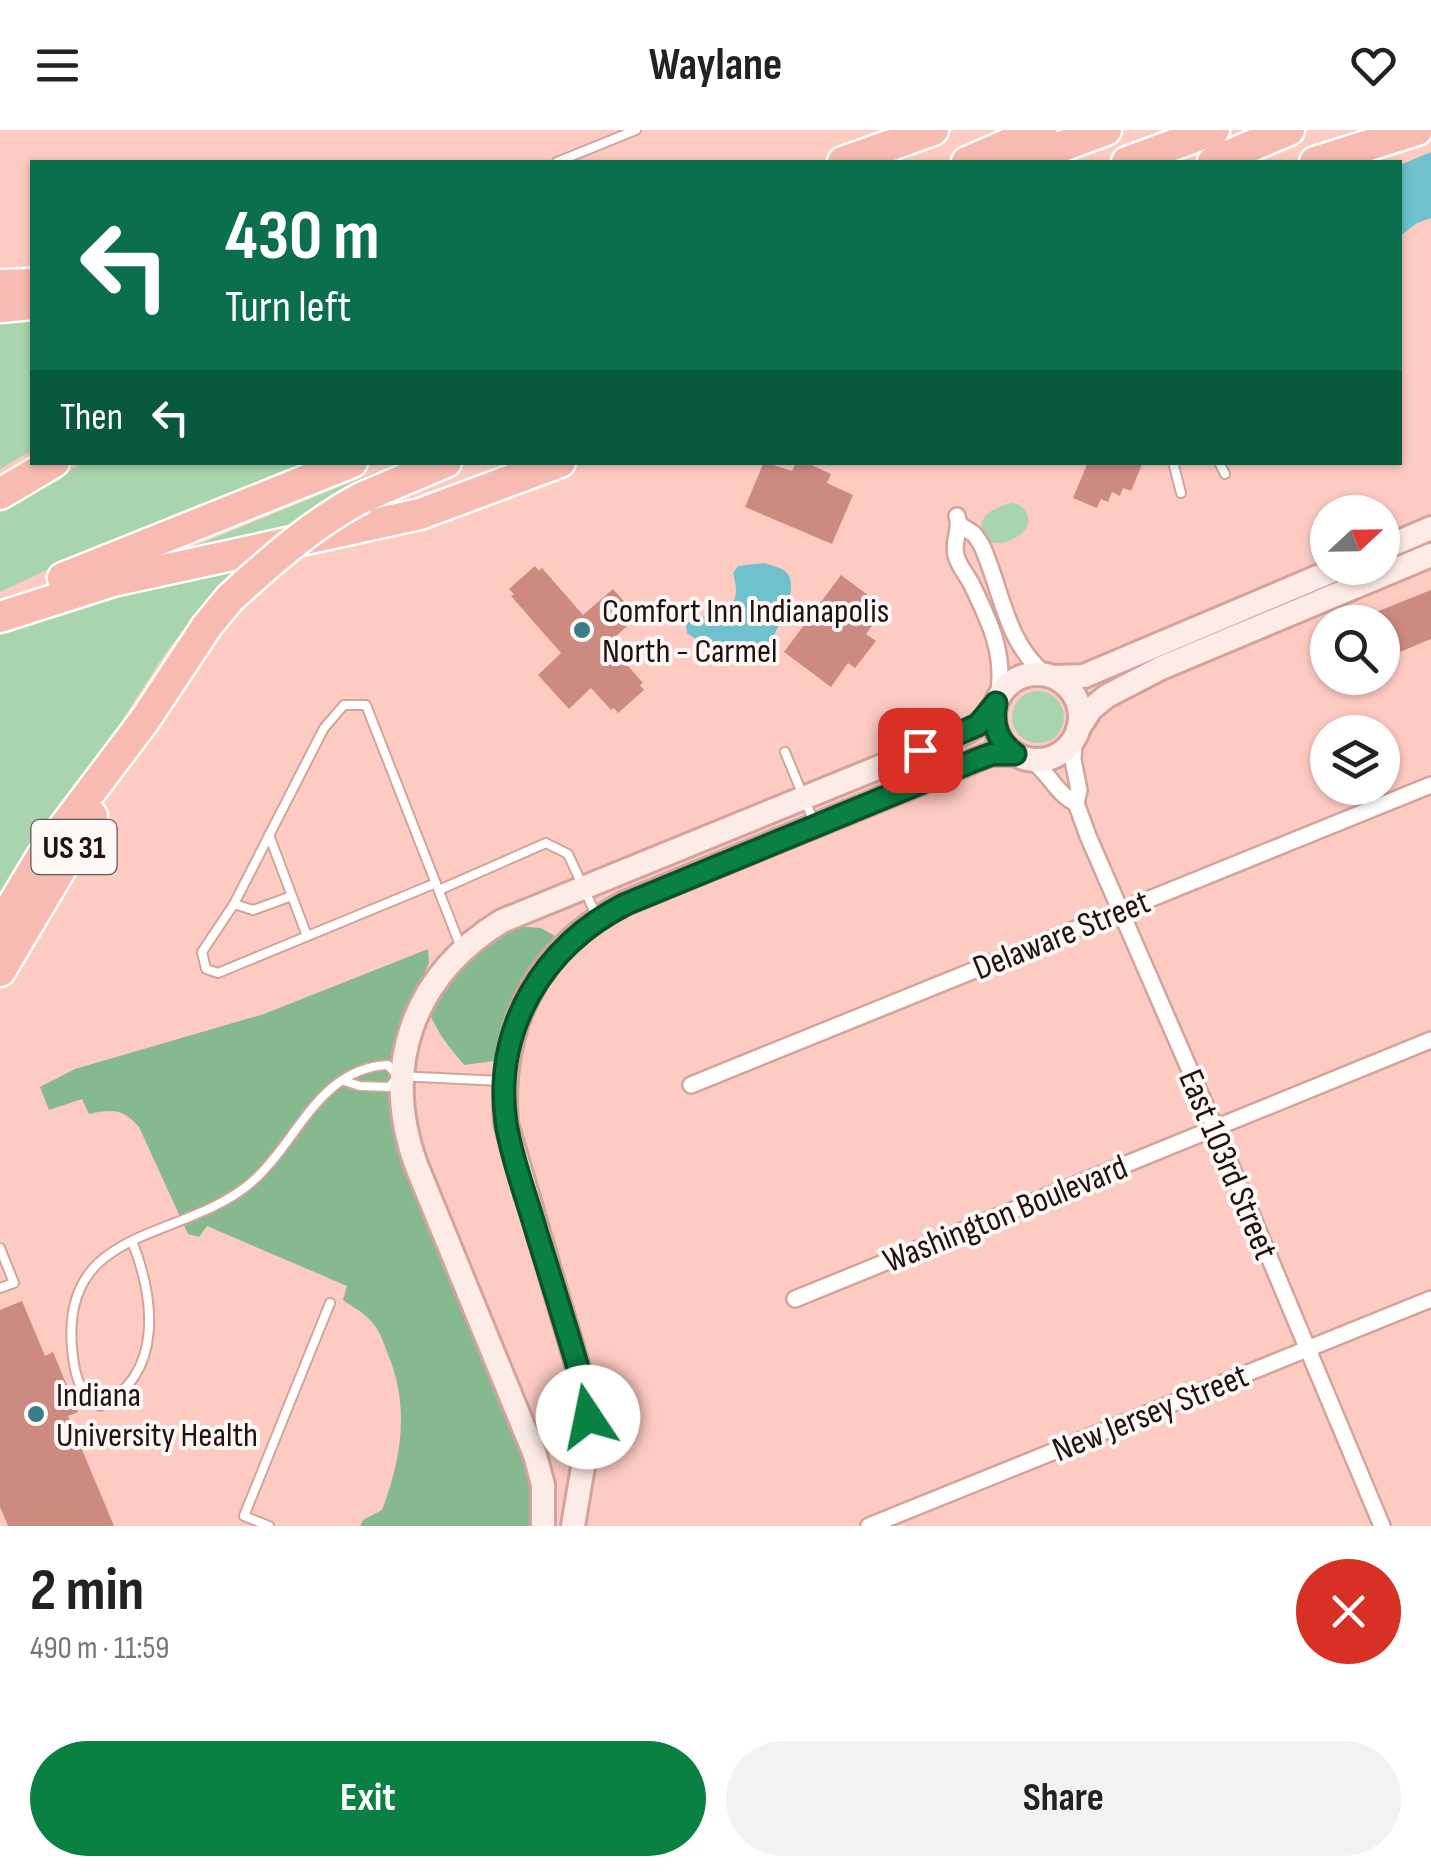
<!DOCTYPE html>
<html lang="en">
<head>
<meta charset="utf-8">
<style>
  body { margin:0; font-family:"Sofia Sans Condensed",sans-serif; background:#f2f2f2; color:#222; height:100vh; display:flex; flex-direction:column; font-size:38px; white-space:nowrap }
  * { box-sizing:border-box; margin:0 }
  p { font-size:32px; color:#767676 }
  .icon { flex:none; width:55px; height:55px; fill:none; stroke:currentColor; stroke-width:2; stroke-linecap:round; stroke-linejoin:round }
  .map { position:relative; height:1396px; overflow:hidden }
  .details { display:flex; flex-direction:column; background:#fff; flex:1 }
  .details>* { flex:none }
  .guide { position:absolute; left:30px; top:30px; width:1372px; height:305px; border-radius:0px; box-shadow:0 2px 8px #0004; background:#0b6e4f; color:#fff; overflow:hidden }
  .needle { width:65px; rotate:68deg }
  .fabs { position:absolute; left:1310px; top:365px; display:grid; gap:20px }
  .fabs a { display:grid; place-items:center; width:90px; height:90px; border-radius:50%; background:#fff; box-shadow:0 2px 8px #0004; font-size:50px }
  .pin { position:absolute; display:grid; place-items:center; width:85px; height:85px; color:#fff; margin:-42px; border-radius:20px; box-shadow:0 5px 15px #0006 }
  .me { position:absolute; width:110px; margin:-55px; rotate:349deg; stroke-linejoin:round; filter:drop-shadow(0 0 8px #0008) }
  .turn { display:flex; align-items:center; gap:35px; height:210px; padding:0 30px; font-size:45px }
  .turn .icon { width:130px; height:130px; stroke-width:2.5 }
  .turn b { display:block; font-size:70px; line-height:85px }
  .then { display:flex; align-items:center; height:95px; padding:0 30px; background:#0003; gap:20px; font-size:38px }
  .round { display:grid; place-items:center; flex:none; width:105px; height:105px; border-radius:52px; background:#f2f2f2 }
  .headline { display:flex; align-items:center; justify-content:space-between; height:170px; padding:0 30px }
  h1 { font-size:60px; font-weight:700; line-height:75px }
  .cta { display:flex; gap:20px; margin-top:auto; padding:20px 30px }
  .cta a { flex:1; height:115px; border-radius:60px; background:#0b8043; color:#fff; font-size:40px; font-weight:700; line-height:115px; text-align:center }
  .cta a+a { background:#f2f2f2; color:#222 }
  header { display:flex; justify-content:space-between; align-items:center; height:130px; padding:0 30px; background:#fff; font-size:45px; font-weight:700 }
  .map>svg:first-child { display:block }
</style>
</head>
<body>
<header><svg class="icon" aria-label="menu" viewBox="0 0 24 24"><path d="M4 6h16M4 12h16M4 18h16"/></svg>Waylane<svg class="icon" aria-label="heart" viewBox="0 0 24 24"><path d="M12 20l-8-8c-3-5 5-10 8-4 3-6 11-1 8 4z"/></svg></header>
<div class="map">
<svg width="1431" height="1396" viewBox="0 0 1431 1396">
  <rect width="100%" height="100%" fill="#fecbc3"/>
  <g fill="#a9d5ae">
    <polygon points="32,183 32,320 0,339 0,185"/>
    <polygon points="83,333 310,333 79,425 0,462 0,381"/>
    <polygon points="378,341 379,345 330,369 278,405 175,424"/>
    <path d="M 1012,373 C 1024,375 1030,384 1028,396 C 1020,408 1004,416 990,412 C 969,390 991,378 1012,373 Z"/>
    <polygon points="237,441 211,465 164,525 0,781 0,504 104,470"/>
    <circle cx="1038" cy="587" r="26"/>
  </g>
  <g fill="#86b98d">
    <path d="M 514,796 L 541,798 L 560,809 L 525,846 L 512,871 L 494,931 L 464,935 C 449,917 438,904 429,882 C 450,842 475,819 514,796 Z"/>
    <path d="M 428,819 L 429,833 L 396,908 L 395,999 L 534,1345 L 531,1396 L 360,1396 L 363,1390 L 382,1380 C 402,1327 410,1275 387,1222 C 383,1210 378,1197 368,1188 C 361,1181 351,1176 343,1170 L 347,1156 L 207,1096 L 199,1107 L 188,1104 L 139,997 C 123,978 112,979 89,984 L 82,969 L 49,980 L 40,957 L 75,939 L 264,884 Z"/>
  </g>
  <g fill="#6fc1ce">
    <polygon points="1431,22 1431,88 1417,93 1400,106 1400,35"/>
    <path d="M 764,433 C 770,435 781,437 786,442 C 803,458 772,508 764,524 C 738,534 708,518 687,503 L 686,494 C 713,478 746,489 733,443 L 738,436 Z"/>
  </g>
  <g fill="#cc8a80">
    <polygon points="764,332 792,341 796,332 805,332 831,344 827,353 853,365 832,414 745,377"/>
    <polygon points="1088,332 1143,332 1131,361 1123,358 1120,366 1112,362 1108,372 1101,369 1097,378 1073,368"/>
    <polygon points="535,436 539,441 542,438 583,485 613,459 638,487 608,513 643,553 640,555 644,560 618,583 614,578 611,580 591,558 569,579 538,545 561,523 511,466 514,464 509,459"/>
    <polygon points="841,445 885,478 866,504 876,511 855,538 848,533 831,557 784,522"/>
    <polygon points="1431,460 1431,509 1395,524 1390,513 1387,515 1382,492 1376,482"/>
    <polygon points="22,1171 45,1226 53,1222 78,1282 68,1286 114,1396 8,1396 0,1377 0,1180"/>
  </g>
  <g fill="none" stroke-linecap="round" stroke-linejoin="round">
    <g stroke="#d4a39b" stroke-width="12">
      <g id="service">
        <polyline points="557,32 636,0"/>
        <polyline points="1173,332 1181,363"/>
        <polyline points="1219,332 1225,344"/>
        <polyline points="785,622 814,692"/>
        <polyline points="269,705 307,806"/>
        <polyline points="436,753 218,843 206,839 202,822 234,774 324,598 344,575 366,575 462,820"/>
        <polyline points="439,760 546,713 568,724 596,785"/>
        <polyline points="234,774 253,780 292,766"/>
        <polyline points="344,951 360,956 389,957 395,950"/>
        <path d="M 132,1111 C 154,1167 165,1244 100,1276 C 78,1265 74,1241 72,1218 C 61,1093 184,1112 253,1051 C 298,1011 319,938 388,935 L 398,946 L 501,951"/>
        <polyline points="0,1118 14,1153 0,1158"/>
        <polyline points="269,1396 244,1386 330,1173"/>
      </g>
    </g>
    <g stroke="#d4a39b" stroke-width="20">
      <g id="minor">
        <path d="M 957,386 C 962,400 952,411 956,425 C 958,435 966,444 971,453 C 990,492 1006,525 998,568"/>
        <path d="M 960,395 L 974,404 L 981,414 C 1002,459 1005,512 1045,544"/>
        <polyline points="1074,609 1073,630 1079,660 1076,673 1088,706 1215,998 1382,1396"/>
        <path d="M 1030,629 C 1048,641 1057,665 1076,673"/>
        <polyline points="691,955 1431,655"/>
        <polyline points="795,1169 1431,910"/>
        <polyline points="869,1396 1431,1169"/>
      </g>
    </g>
    <g stroke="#d4a39b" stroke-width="28">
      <g id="secondary">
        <polyline points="1382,419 1431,398"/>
        <circle cx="1037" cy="587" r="43"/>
        <polyline points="1055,547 1084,546 1339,438"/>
        <polyline points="1078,599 1091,579 1107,566 1161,538 1431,425"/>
        <path d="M 543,1396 L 543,1355 L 535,1325 L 417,1037 C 380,938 412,846 502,791 L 968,601 L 985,590 L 996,573"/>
        <path d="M 573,1396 L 587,1313 L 584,1258 L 506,993 C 499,894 536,819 625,773 L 976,630 L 991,624 L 1015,624"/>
      </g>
    </g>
    <g stroke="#fff" stroke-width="35">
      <g id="motorway">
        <polyline points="843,32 933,0"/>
        <polyline points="967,32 1041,0"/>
        <polyline points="1019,32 1106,0"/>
        <polyline points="1127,32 1214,0"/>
        <polyline points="1213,32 1289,0"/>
        <polyline points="1315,32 1417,0"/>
        <polyline points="0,155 32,154"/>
        <polyline points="0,177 32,174"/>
        <polyline points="0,364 54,332"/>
        <polyline points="363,367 446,332"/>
        <polyline points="63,448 352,332"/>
        <polyline points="0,487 113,451 420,384 560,332"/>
        <polyline points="0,796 42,726 144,591 207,496 230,468"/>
        <polyline points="0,841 92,686"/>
      </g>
    </g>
    <use href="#service" stroke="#fff" stroke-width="8"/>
    <use href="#minor" stroke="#fff" stroke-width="15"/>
    <use href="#secondary" stroke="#fdebe8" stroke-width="22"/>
    <use href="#motorway" stroke="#f7bbb2" stroke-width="30"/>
    <g stroke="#fff" stroke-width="35" stroke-linecap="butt">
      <path id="motorway-bridge" d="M 230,468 C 272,430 313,393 363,367"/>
    </g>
    <use href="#motorway-bridge" stroke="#f7bbb2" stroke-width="30"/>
  </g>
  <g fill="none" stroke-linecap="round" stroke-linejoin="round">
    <g stroke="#07532c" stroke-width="25">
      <path id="route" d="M 588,1287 L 584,1258 C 569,1207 553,1155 537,1104 C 527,1068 512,1031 506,993 C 493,899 543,816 626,774 L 976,630 L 992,624 L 1015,624 C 997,611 992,594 996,573 L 978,595 L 920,620"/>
    </g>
    <use href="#route" stroke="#0b8043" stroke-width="18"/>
  </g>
  <g fill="#377e89" stroke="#fef8f7" stroke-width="4">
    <circle cx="582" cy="500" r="10"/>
    <circle cx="36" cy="1284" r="10"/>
  </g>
  <g text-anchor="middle" stroke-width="8" stroke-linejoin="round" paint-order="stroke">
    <rect fill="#fef8f7" stroke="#645654" stroke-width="2.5" x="31.5" y="690" width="85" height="54" rx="8"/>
    <g font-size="32" font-weight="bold" fill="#22110e">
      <text x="74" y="728">US 31</text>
    </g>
    <g font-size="35" fill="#22110e" stroke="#fef8f7" text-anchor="start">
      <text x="602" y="492">Comfort Inn Indianapolis<tspan x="602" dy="40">North - Carmel</tspan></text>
      <text x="56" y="1276">Indiana<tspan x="56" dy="40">University Health</tspan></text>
    </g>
    <g font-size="35" fill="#22110e" stroke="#fef8f7">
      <text transform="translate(1061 804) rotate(-22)" y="12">Delaware Street</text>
      <text transform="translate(1229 1034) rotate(67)" y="12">East 103rd Street</text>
      <text transform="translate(1005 1083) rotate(-22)" y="12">Washington Boulevard</text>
      <text transform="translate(1150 1282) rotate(-22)" y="12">New Jersey Street</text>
    </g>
  </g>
</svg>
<div class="fabs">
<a><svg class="needle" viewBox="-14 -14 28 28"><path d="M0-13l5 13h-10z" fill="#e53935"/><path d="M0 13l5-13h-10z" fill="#767676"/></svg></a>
<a><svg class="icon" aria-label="search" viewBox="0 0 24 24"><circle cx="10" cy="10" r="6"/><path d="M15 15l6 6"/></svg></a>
<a><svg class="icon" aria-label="layers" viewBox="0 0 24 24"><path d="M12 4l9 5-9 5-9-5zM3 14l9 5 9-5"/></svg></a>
</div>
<div class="pin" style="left:920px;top:620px;background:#d93025"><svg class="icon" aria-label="arrive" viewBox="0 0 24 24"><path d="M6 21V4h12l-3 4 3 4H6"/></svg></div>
<svg class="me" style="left:588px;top:1287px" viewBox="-20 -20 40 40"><circle r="19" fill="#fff"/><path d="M0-13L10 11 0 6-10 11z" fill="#0b8043"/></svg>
<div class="guide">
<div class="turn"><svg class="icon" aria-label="left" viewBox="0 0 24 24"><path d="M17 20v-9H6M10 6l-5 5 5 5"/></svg><div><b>430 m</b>Turn left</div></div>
<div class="then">Then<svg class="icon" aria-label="left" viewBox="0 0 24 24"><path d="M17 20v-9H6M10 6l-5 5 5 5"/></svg></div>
</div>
</div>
<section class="details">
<div class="headline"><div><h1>2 min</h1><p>490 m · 11:59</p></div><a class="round" style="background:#d93025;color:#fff"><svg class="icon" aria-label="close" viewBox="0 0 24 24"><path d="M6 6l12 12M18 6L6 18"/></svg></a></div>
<div class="cta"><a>Exit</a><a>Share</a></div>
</section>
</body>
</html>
